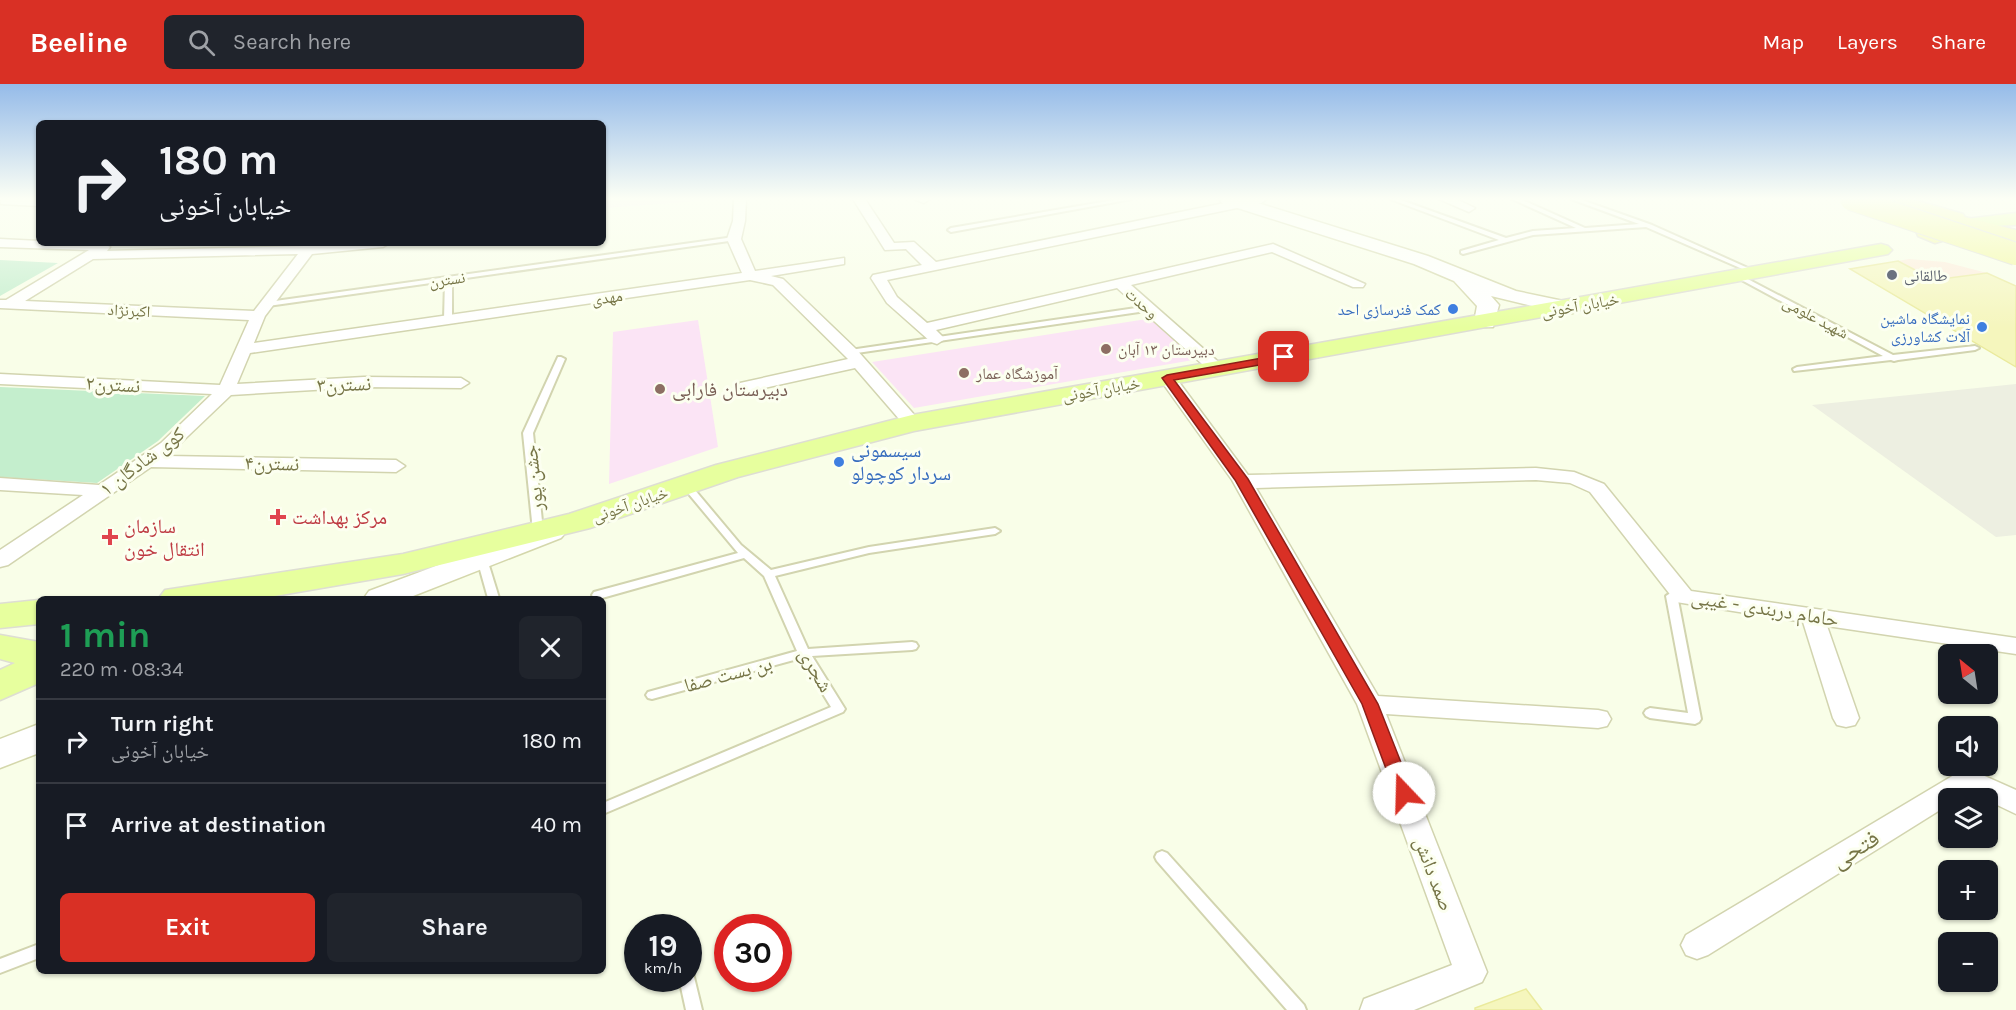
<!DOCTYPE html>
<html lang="en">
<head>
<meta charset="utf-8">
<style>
  body { margin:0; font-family:Karla,"Noto Naskh Arabic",sans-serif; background:#20242c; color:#f1f3f6; height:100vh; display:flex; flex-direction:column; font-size:22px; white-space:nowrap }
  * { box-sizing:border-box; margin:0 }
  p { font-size:20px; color:#9ea1a6 }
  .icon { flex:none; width:33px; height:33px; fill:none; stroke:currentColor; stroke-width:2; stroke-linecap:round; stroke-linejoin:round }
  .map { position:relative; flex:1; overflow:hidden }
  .drawer { position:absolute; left:36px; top:512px; width:570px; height:378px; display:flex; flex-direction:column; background:#171b24; border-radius:9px; box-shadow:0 2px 4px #0004 }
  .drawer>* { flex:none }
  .banner { position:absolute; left:36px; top:36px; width:570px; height:126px; border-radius:9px; box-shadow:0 2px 4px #0004; background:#171b24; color:#f1f3f6; overflow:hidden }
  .needle { width:39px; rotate:330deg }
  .fabs { position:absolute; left:1938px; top:560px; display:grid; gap:12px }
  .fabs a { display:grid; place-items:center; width:60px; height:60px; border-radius:9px; background:#171b24; box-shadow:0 2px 4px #0004; font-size:30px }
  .speed { position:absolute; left:624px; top:830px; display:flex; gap:12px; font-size:30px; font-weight:700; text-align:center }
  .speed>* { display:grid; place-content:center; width:78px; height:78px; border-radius:50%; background:#171b24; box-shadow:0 2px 4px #0004; line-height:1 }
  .speed small { font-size:15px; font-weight:400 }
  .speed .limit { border:9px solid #d22; background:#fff; color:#111 }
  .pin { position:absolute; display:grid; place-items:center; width:51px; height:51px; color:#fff; margin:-26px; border-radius:12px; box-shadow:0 3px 9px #0006 }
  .me { position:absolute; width:66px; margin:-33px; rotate:339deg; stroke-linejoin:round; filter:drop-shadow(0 0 4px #0008) }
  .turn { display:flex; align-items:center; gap:21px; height:126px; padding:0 24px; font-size:27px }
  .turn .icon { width:78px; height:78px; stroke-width:2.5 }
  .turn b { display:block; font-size:42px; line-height:51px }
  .round { display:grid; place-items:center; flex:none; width:63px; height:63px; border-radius:9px; background:#20242c }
  .overview { display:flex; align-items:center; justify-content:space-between; height:102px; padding:0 24px }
  h1 { font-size:36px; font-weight:700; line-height:45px; color:#1e9e55 }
  .action { display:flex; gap:12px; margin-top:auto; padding:12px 24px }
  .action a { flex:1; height:69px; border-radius:9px; background:#d93025; color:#fff; font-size:24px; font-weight:700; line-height:69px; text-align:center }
  .action a+a { background:#20242c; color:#f1f3f6 }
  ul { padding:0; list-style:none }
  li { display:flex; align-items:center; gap:18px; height:84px; padding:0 24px; border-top:2px solid #363941 }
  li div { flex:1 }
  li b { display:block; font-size:22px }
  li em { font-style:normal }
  header { display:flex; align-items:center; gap:36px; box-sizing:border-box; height:84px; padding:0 30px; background:#d93025; color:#fff }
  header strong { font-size:28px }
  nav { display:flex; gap:33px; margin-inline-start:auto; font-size:21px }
  .search { width:420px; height:54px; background:#20242c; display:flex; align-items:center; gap:15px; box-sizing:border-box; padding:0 21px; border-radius:9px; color:#9ea1a6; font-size:22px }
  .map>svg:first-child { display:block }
</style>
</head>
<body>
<header>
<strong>Beeline</strong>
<div class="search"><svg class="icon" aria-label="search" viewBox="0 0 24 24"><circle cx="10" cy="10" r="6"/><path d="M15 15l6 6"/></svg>Search here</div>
<nav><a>Map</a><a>Layers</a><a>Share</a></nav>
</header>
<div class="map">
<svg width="2016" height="926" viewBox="0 0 2016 926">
  <rect width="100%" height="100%" fill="#f9fee8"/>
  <polygon fill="#edefe1" points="2016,300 2016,451 1996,453 1812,321"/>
  <g fill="#fbe4f5">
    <polygon points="603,115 728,115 603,124"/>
    <polygon points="1153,234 1199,275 914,324 872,278"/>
    <polygon points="698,236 718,363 609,400 613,248"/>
  </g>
  <polygon fill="#fdecda" points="1909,175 1945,178 1987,189 1934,196 1898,177"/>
  <g fill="#c4eecd">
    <polygon points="0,176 58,179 0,212"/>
    <polygon points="0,303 205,312 158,357 97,399 0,393"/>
  </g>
  <g fill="#f5f6bd" stroke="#eaea9c" stroke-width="1.5">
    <polygon points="1898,177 1934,196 1987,189 2016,202 2016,283 1850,185"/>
    <polygon points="1526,905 1542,926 1475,926 1475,924"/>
  </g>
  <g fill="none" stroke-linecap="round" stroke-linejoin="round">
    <g stroke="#d2d4af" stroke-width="4">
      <g id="service">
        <polygon points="1120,115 1132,115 951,148 948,146 951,144"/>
        <polygon points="1390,115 1398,115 1506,154 1533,147 1576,144 1512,115 1520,115 1585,144 1639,140 1571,115 1579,115 1652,141 1759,189 1754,190 1646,143 1533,151 1463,170 1461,169 1461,167 1499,156"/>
        <polygon points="734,153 737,155 736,156 452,196 452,235 448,237 444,235 445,197 268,222 264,220 268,218"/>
        <polygon points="1736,191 1740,191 1893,271 1975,262 1979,264 1975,266 1898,276 1894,277 1891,276 1794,287 1793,285 1797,283 1883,272 1736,193"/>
        <polygon points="1136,224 1140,226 1139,228 850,270 846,268 850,266"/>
        <polygon points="558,273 561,273 565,275 533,349 543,447 538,450 533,447 523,349"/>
        <polygon points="686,398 689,399 741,461 771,486 869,463 995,444 1000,447 995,450 869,469 775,492 808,565 912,558 916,559 918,562 916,565 912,566 812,572 845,625 843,628 603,730 603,719 831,623 801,574 652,615 648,614 646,611 648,608 797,567 764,492 744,474 602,514 594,514 592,511 594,508 738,469 683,403 681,401"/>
        <polygon points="482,472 487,475 499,514 488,514 477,475"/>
        <polygon points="1672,508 1684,509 1690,513 1688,516 1678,516 1701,635 1699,638 1695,640 1650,634 1646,632 1644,629 1646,626 1650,624 1688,629 1666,512"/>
        <polygon points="1162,767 1167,769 1304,921 1306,926 1287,926 1157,777 1155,773 1157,769"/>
        <polygon points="39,860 39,874 0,889 0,875"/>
        <polygon points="688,887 693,889 702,926 686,926 679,894 688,894"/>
      </g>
    </g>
    <g stroke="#d2d4af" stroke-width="3">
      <g id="minor">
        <polygon points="0,115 39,115 39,122 1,120"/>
        <path d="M 734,115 L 746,115 L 745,137 L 741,155 L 755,187 L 844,174 L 844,180 L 771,192 L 783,195 L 856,265 L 918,335 L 921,339 L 918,343 L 906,343 L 855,284 L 746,308 L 740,307 L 738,303 L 740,299 L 848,275 L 773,201 L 750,196 L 250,269 L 237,300 L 364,293 L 461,294 L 469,299 L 461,304 L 364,303 L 231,311 L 167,372 L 396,376 L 405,382 L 396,388 L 151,383 L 8,481 L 0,483 L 0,466 L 83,411 L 0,406 L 0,394 L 99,401 L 161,359 L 212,310 L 0,300 L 0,290 L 220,301 L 249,236 L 0,224 L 0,216 L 6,216 L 89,166 L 0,163 L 0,155 L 39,157 L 39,159 L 103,159 L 110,163 L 107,167 L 304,162 L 306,159 L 390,159 L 383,163 L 312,170 L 265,232 L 254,259 L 742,189 L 727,155 L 733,137 ZM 298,170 L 254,227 L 25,217 L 93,175 Z"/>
        <polygon points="853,115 865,115 894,159 914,158 936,178 1244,115 1267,115 1261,119 887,196 897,213 927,239 1273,160 1365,200 1363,203 1353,203 1272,168 1131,201 1223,282 1225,285 1223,288 1211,288 1117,204 936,246 945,255 937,260 931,258 887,219 871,194 873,191 922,181 906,165 885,166"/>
        <polygon points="914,115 930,115 924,119"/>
        <polygon points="1439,115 1456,115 1475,124 1469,128"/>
        <polygon points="1167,289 1173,290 1248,391 1536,384 1574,388 1604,400 1691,507 2016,554 2016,570 1827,542 1859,634 1855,641 1846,643 1837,641 1833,634 1803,538 1676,518 1590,408 1570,399 1536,396 1256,404 1378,612 1598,626 1607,628 1611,635 1607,642 1598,644 1386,630 1487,888 1482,898 1414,926 1360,926 1364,915 1452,881 1357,620 1232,396 1159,294"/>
        <polygon points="1969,685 2016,706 2016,730 1970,708 1960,714 1948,714 1948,721 1708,871 1697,875 1686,871 1681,861 1686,851 1959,688"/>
      </g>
    </g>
    <g stroke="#d4d7ab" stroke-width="3">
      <g id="secondary">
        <polygon points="1219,115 1245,115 1428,172 1516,207 1573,219 1576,224 1573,229 1565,230 1491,212 1499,221 1493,243 1477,243 1474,238 1477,222 1454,197 1414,180 1222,119"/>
        <polygon points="551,439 561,442 566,448 561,454 408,514 364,514 369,507"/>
        <polygon points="39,640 39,669 0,684 0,655"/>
      </g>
    </g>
    <g stroke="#deded3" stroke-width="3">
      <g id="primary">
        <polygon points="2016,129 2016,141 1966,143 1963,139 1966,135"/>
        <polygon points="1881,160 1888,162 1892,166 1888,170 914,347 738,393 590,444 403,490 263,514 159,514 165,506 403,470 569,430 716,381 912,331"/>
        <polygon points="39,516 39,540 0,544 0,520"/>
        <polygon points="0,551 39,558 39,599 0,616 0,586 15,579 0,575"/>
      </g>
    </g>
    <g stroke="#deded3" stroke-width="3">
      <path id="trunk" d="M 1881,115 L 1911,115 L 1963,130 L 1965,133 L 2016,146 L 2016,159 C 1986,152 1969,143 1937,146 L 1945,153 L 1942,157 L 1935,159 L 1918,152 L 1914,142 L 1917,138 L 1935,134 L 1884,119 Z"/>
    </g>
    <use href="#service" fill="#fff" fill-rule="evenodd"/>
    <use href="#minor" fill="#fff" fill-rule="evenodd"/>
    <use href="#secondary" fill="#fff" fill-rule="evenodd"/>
    <use href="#primary" fill="#e7ff9e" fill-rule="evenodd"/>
    <use href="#trunk" fill="#f2f89c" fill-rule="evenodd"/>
    <g stroke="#deded3" stroke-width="24" stroke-linecap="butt">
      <polyline id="trunk-bridge" points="1851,115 2016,170"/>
    </g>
    <use href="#trunk-bridge" stroke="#f2f89c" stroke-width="22"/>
  </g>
  <linearGradient id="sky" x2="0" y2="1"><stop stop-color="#95bbe9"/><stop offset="0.47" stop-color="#fcfff5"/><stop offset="1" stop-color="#fcfff5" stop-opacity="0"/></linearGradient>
  <rect width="2016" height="244" fill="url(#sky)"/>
  <polygon fill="#d93025" stroke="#8d1f18" stroke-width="1.5" points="1284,270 1289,273 1288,276 1174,296 1248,395 1378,620 1413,709 1410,714 1397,714 1395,709 1362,620 1235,396 1162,294 1167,291"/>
  <circle fill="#6b7280" stroke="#fcfff0" stroke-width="2" cx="1892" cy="191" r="6"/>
  <g fill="#3f7fe0" stroke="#fcfff0" stroke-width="2">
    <circle cx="1453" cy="225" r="6"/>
    <circle cx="1982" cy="243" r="6"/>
    <circle cx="839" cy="378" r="6"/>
  </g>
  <g fill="#8d6e63" stroke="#fcfff0" stroke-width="2">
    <circle cx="1106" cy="265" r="6"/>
    <circle cx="964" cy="289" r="6"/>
    <circle cx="660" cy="305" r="6"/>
  </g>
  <g fill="#e0444e" stroke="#fcfff0" stroke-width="2">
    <path d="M275 424h6v6h6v6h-6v6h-6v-6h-6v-6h6z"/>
    <path d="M107 444h6v6h6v6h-6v6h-6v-6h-6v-6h6z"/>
  </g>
  <g text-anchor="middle" stroke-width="6" stroke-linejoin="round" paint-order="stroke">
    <g font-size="16" fill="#5b616d" stroke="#fcfff0" text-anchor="start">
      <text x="1904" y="197">طالقانی</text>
    </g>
    <g font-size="16" fill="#767546" stroke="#fcfff0">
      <text transform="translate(447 195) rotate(-8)" y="6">نسترن</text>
      <text transform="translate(607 213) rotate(-8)" y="6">مهدی</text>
      <text transform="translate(1142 219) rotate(42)" y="6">وحدت</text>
      <text transform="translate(1580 221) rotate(-10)" y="6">خیابان آخونی</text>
      <text transform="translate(129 226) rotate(3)" y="6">اکبرنژاد</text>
      <text transform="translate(1816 233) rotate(28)" y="6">شهید علومی</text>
      <text transform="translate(1101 305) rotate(-10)" y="6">خیابان آخونی</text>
      <text transform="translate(630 420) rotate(-19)" y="6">خیابان آخونی</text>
    </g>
    <g font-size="16" fill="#366cbe" stroke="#fcfff0" text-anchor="end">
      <text x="1441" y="231">کمک فنرسازی احد</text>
      <text x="1970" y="240">نمایشگاه ماشین<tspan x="1970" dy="18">آلات کشاورزی</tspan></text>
    </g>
    <g font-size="16" fill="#785e54" stroke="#fcfff0" text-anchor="start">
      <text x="1118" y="271">دبیرستان ۱۳ آبان</text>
      <text x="976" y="295">آموزشگاه عمار</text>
    </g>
    <g font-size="20" fill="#767546" stroke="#fcfff0">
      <text transform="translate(113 300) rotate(3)" y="7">نسترن۲</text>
      <text transform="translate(344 300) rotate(-2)" y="7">نسترن۳</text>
      <text transform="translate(142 377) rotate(-37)" y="7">کوی شادگان ۱</text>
      <text transform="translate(272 379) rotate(1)" y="7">نسترن۴</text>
      <text transform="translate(533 394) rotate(-96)" y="7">جشن پور</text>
      <text transform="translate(1765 524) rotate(9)" y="7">حامام دربندی - غیبی</text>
      <text transform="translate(816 586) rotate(59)" y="7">شجری</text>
      <text transform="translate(728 590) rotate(-15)" y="7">بن بست صفا</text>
      <text transform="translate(1434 790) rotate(69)" y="7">صمد دانش</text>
    </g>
    <g font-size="20" fill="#785e54" stroke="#fcfff0" text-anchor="start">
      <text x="672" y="312">دبیرستان فارابی</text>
    </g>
    <g font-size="20" fill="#366cbe" stroke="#fcfff0" text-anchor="start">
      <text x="851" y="373">سیسمونی<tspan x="851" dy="23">سردار کوچولو</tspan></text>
    </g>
    <g font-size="20" fill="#be3a42" stroke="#fcfff0" text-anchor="start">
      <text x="292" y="440">مرکز بهداشت</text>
      <text x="124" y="449">سازمان<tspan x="124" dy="23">انتقال خون</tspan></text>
    </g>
    <g font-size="24" fill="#767546" stroke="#fcfff0">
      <text transform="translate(1855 765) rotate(-31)" y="8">فتحی</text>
    </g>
  </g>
</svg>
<div class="fabs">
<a><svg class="needle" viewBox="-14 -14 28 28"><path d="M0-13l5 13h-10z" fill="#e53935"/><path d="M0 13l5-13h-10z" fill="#9ea1a6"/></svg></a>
<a><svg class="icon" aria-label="sound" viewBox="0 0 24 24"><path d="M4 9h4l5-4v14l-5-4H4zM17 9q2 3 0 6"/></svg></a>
<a><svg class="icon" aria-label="layers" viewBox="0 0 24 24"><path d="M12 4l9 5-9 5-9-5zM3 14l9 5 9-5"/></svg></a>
<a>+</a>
<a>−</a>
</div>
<div class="speed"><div>19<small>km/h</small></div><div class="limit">30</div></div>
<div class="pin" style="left:1284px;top:273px;background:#d93025"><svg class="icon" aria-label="arrive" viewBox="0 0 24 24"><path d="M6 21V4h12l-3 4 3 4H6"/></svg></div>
<svg class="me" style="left:1404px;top:709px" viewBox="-20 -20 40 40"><circle r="19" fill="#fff"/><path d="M0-13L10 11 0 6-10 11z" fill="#d93025"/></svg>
<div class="banner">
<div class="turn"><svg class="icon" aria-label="right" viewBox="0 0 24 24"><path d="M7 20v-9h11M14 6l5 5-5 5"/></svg><div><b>180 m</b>خیابان آخونی</div></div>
</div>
<section class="drawer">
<div class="overview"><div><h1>1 min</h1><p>220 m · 08:34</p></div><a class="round"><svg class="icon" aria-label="close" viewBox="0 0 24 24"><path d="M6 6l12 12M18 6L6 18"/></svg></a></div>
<ul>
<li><svg class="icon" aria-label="right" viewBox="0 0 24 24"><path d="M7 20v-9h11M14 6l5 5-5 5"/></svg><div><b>Turn right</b><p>خیابان آخونی</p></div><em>180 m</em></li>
<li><svg class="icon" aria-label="arrive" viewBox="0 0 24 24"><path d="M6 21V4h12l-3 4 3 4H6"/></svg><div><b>Arrive at destination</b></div><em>40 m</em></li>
</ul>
<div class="action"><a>Exit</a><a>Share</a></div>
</section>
</div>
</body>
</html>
